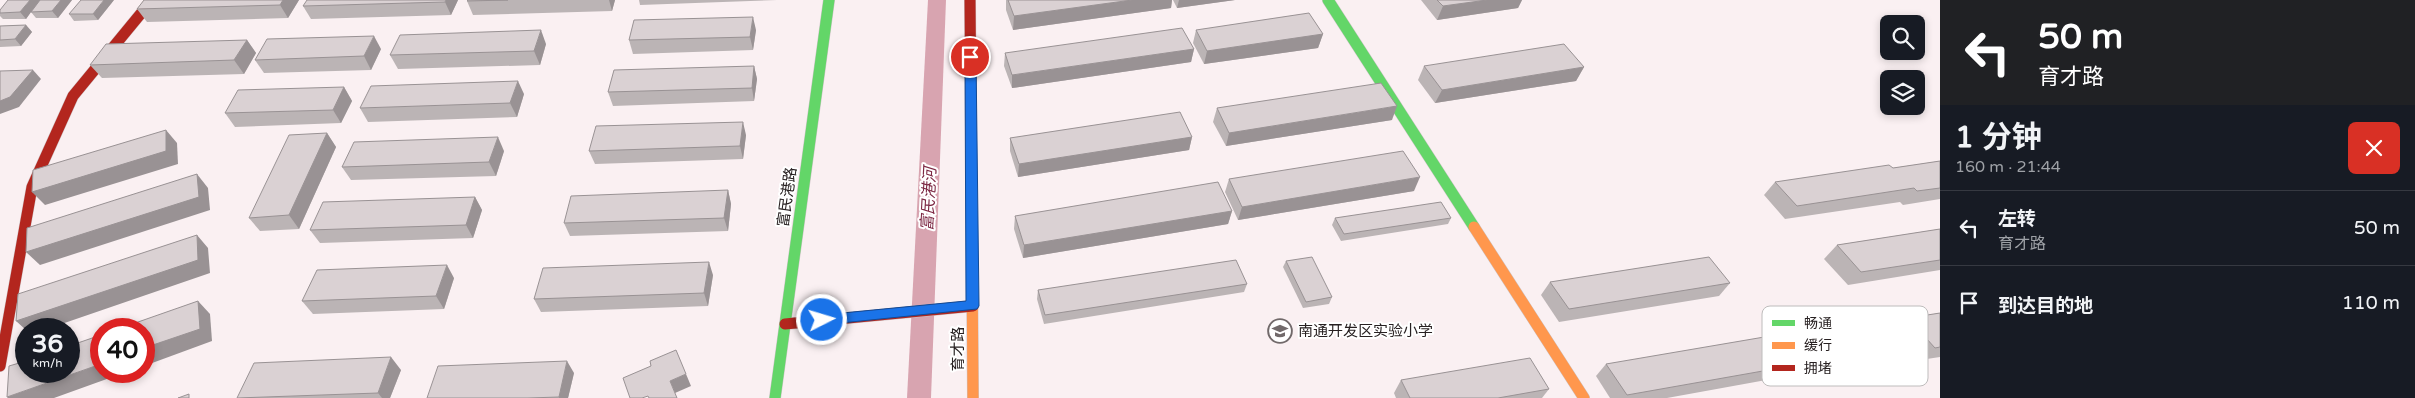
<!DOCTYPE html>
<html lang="zh">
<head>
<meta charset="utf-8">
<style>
  body { margin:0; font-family:"Varela Round","Noto Sans SC",sans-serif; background:#242831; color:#f1f3f6; height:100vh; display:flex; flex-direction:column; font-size:19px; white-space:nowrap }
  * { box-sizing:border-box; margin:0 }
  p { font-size:16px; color:#9ea1a6 }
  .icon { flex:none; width:28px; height:28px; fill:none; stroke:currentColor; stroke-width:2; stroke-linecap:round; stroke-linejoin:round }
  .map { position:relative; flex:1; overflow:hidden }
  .side { display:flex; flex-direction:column; background:#171b24; width:475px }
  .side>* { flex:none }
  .top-card { background:#202124; color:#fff; overflow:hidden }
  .tools { position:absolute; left:1880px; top:15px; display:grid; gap:10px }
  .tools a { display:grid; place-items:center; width:45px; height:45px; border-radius:8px; background:#171b24; box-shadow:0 2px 8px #0003; font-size:25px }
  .speed { position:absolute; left:15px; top:318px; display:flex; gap:10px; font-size:25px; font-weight:700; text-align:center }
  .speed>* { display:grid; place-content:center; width:65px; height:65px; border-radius:50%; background:#171b24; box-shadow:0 2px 8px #0003; line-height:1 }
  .speed small { font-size:12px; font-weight:400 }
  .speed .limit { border:8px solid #d22; background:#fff; color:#111 }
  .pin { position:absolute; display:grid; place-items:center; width:42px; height:42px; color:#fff; margin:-21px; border:2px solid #fff; border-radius:50%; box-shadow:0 1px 5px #0007 }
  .me { position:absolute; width:55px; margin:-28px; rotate:85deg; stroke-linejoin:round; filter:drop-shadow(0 0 4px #0008) }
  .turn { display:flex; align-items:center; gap:18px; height:105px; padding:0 15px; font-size:22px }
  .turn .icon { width:65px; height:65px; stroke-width:2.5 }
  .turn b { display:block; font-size:35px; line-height:42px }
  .round { display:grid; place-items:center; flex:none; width:52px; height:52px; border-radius:8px; background:#242831 }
  .head { display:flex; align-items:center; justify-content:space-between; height:85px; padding:0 15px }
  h1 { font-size:30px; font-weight:700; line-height:38px }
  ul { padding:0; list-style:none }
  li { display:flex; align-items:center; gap:15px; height:75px; padding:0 15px; border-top:1px solid #363941 }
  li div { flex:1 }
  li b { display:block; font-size:19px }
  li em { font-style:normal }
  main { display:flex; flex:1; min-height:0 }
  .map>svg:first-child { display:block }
</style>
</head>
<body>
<main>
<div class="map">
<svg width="1940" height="398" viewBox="0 0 1940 398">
  <rect width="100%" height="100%" fill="#faf0f2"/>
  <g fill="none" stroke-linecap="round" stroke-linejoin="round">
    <polygon fill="#d8a4b0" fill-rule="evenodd" points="928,0 946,0 931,398 907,398"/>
    <g stroke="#cdc5c7" stroke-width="12">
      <g id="fast">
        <polyline points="1328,0 1474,227"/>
        <polyline points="775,398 829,0"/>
      </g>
    </g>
    <g stroke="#cdc5c7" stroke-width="12">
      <g id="slow">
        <polyline points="1474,227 1584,398"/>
        <polyline points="972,258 973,398"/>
      </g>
    </g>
    <g stroke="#cdc5c7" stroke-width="12">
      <g id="jam">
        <polyline points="970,0 972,258"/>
        <polyline points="785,324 973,306"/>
        <polyline points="0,366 32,187 73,96 152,0"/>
      </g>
    </g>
    <use href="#fast" stroke="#63d668" stroke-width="11"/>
    <use href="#slow" stroke="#ff974d" stroke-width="11"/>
    <use href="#jam" stroke="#b3261e" stroke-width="11"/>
  </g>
  <g fill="#bbb4b5">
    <polygon points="72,0 58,18 36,18 31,12 26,19 3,19 0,16 0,10"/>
    <polygon points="114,0 98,20 74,21 69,14"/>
    <polygon points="299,0 288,18 147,22 137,9"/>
    <polygon points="458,0 451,15 311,19 303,6"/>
    <polygon points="468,0 615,0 612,11 473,15 467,1"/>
    <polygon points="639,0 777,0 640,5"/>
    <polygon points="1006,0 1172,0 1171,8 1013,30 1006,10"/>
    <polygon points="1173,0 1235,0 1177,8"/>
    <polygon points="1421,0 1522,0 1518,8 1437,20"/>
    <polygon points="26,25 32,32 21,46 0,47 0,26"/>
    <polygon points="756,30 753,50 633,54 629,40"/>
    <polygon points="1196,30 1323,34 1318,48 1204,64 1193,43"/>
    <polygon points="247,40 256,53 244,74 102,78 90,65"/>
    <polygon points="546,44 540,65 398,69 390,55"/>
    <polygon points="381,49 371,70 264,73 255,60"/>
    <polygon points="1194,49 1191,62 1012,88 1004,66 1005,53"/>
    <polygon points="754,66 757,79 754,101 613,106 608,92"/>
    <polygon points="1424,66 1584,67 1576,81 1435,103 1418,80"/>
    <polygon points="344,87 352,101 341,123 235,127 225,113"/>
    <polygon points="524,94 517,117 368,122 360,108"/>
    <polygon points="1217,108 1392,120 1226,146 1213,122"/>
    <polygon points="327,133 336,147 299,229 260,231 249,218"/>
    <polygon points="746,135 743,159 595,164 589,151"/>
    <polygon points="1192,137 1189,150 1018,177 1010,151 1010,138"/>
    <polygon points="504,151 496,176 351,180 342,167"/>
    <polygon points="1940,161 1940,199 1903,205 1900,202 1785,219 1764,195 1775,182 1893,168"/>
    <polygon points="1229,179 1414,191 1238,220 1225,192"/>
    <polygon points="728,190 731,204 728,231 570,236 564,223"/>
    <polygon points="475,197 482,210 473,238 320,243 310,230"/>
    <polygon points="1232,211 1228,224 1023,258 1014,229 1015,216"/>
    <polygon points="1335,218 1451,218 1448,224 1341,241 1332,225"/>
    <polygon points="1940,229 1940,270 1848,285 1824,259 1837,245"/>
    <polygon points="1286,261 1332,297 1329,304 1303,308 1283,267"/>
    <polygon points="713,275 708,306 541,312 534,299"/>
    <polygon points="454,278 444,309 313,314 302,301"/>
    <polygon points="1550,282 1730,283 1719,296 1559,322 1541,295"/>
    <polygon points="1247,284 1244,292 1044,324 1037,299 1038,290"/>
    <polygon points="1940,313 1940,357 1920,360 1893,331 1908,318"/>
    <polygon points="1842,357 1827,369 1667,398 1610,398 1596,376 1606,364"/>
    <polygon points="401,370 390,398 237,398"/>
    <polygon points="574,373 568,398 427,398"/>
    <polygon points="1401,380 1549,389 1542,398 1396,398 1394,393"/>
  </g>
  <g fill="#999294">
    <polygon points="30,0 42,0 31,12 26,19 20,12"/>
    <polygon points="61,0 72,0 58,18 52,11"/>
    <polygon points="104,0 114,0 98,20 93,14"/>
    <polygon points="283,0 299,0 288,18 280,5"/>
    <polygon points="446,0 458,0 451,15 445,2"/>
    <polygon points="609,0 615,0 612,11"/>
    <polygon points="1132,0 1172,0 1171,8 1013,30 1014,16"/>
    <polygon points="1179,0 1235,0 1177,8"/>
    <polygon points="1487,0 1522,0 1518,8 1437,20 1443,6"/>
    <polygon points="753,17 756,30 753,50 750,37"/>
    <polygon points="26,25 32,32 21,46 15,39"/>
    <polygon points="541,30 546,44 540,65 534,51"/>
    <polygon points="1323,34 1318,48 1204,64 1207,51"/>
    <polygon points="374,36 381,49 371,70 364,56"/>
    <polygon points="247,40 256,53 244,74 234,60"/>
    <polygon points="1194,49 1191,62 1012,88 1012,75"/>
    <polygon points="754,66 757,79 754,101 752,88"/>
    <polygon points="1584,67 1576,81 1435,103 1442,90"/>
    <polygon points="33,70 41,79 19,107 0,114 0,101"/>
    <polygon points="518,81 524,94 517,117 510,103"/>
    <polygon points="344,87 352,101 341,123 333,110"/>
    <polygon points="1397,106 1392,120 1226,146 1229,133"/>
    <polygon points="743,122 746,135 743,159 740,146"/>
    <polygon points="166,130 177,143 178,164 45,205 32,192"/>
    <polygon points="327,133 336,147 299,229 289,215"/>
    <polygon points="498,137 504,151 496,176 489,162"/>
    <polygon points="1192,137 1189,150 1018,177 1019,164"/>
    <polygon points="197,174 208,188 210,210 40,265 26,252"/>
    <polygon points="1420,177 1414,191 1238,220 1242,207"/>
    <polygon points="728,190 731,204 728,231 724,218"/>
    <polygon points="475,197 482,210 473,238 466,225"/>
    <polygon points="1232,211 1228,224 1023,258 1024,245"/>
    <polygon points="197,235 208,248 210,273 47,329 26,329 26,330 16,321"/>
    <polygon points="709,262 713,275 708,306 704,293"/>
    <polygon points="447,265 454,278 444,309 436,296"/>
    <polygon points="198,301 210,314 212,341 144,366 144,348"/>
    <polygon points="391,357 401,370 390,398 382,398 378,393"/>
    <polygon points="567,361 574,373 568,398 559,398 559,397"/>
    <polygon points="101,364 101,371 129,371 54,398 8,398 7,397"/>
    <polygon points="686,374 691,386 675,393 670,381"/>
  </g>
  <g fill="#dad1d3" stroke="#999294">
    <polygon points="8,0 30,0 20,12 0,13 0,10"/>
    <polygon points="40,0 61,0 52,11 31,12"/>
    <polygon points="81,0 104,0 93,14 69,14"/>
    <polygon points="144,0 283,0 280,5 137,9"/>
    <polygon points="307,0 446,0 445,2 303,6"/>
    <polygon points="468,0 508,0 467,1"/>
    <polygon points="1008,0 1132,0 1014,16"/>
    <polygon points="1437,0 1487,0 1443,6"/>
    <polygon points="1309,13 1323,34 1207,51 1196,30"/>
    <polygon points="753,17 750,37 629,40 634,20"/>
    <polygon points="26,25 15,39 0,40 0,26"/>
    <polygon points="1182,28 1194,49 1012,75 1005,53"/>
    <polygon points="541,30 534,51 390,55 400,35"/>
    <polygon points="374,36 364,56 255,60 267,39"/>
    <polygon points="247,40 234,60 90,65 106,44"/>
    <polygon points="1564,44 1584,67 1442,90 1424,66"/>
    <polygon points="754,66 752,88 608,92 614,70"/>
    <polygon points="33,70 10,97 0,101 0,71"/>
    <polygon points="518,81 510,103 360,108 371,86"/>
    <polygon points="1381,83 1397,106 1229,133 1217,108"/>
    <polygon points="344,87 333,110 225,113 238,90"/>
    <polygon points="1180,112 1192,137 1019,164 1010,138"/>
    <polygon points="743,122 740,146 589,151 596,126"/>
    <polygon points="166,130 166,151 32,192 33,170"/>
    <polygon points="327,133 289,215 249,218 289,135"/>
    <polygon points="498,137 489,162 342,167 354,142"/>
    <polygon points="1403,151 1420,177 1242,207 1229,179"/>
    <polygon points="1940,161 1940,188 1917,191 1914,188 1797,206 1775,182 1889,165 1893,168"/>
    <polygon points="197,174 199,197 26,252 27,228"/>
    <polygon points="1218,182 1232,211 1024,245 1015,216"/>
    <polygon points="728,190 724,218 564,223 571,196"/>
    <polygon points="475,197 466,225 310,230 323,202"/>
    <polygon points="1441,202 1451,218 1344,234 1335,218"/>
    <polygon points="1940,229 1940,260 1861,272 1837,245"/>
    <polygon points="197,235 198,260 16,321 18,294"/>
    <polygon points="1312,257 1332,297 1306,302 1286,261"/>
    <polygon points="1709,257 1730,283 1569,309 1550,282"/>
    <polygon points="1236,260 1247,284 1045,315 1038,290"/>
    <polygon points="709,262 704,293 534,299 543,268"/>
    <polygon points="447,265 436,296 302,301 317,270"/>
    <polygon points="198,301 200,329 144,348 144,329 118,329"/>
    <polygon points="1940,313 1940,347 1935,348 1908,318"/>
    <polygon points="1817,328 1842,357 1627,395 1606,364"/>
    <polygon points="101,335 101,364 7,397 9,366 26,361 26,371 69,371 69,346"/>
    <polygon points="676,350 686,374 670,381 677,398 649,398 648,396 642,398 630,398 623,378 651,366 650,361"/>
    <polygon points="391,357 378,393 237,398 254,363"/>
    <polygon points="1530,358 1549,389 1498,398 1410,398 1401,380"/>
    <polygon points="567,361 559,397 528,398 427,398 438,366"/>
    <polygon points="189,394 189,398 178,398"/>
  </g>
  <polygon fill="#1a73e8" stroke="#114b97" points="970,54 976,57 979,306 977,309 822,325 817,324 815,320 817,316 822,315 966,301 965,57"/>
  <defs>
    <g id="school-ring" transform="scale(1.25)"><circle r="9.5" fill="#fff" stroke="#71696a" stroke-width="1.5"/><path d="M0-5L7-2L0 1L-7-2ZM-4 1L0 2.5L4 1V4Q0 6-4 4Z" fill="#71696a"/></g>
  </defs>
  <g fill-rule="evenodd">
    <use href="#school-ring" x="1280" y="331"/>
  </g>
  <g text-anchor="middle" stroke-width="4" stroke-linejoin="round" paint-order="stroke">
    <g font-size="15" fill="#272021" stroke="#fff">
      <text transform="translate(787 197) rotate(-82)" y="5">富民港路</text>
      <text transform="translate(958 349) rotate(-90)" y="5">育才路</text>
    </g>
    <g font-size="15" fill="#272021" stroke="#fff" text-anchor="start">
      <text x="1298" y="336">南通开发区实验小学</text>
    </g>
    <g font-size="16" font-style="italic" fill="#7c2843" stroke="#fff">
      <text transform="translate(928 199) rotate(-87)" y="6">富民港河</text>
    </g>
  </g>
  <rect x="1762" y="306" width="166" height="80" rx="8" fill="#fff" stroke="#bebcbc" stroke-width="1"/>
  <rect x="1772" y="320" width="23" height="6" fill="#63d668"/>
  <rect x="1772" y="342" width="23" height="7" fill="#ff974d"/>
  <rect x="1772" y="365" width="23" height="6" fill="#b3261e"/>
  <g font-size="14" fill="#272021">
    <text x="1804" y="328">畅通</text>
    <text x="1804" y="350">缓行</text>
    <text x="1804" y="373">拥堵</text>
  </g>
</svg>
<div class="tools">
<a><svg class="icon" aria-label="search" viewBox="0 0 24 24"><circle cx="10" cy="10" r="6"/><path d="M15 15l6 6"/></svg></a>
<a><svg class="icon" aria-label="layers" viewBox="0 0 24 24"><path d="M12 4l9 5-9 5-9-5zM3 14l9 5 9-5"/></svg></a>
</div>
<div class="speed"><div>36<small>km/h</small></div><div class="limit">40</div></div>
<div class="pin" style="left:970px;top:57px;background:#d93025"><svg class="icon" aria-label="arrive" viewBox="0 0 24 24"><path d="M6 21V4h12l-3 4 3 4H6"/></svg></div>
<svg class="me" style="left:822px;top:320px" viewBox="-20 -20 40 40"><circle r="17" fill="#1a73e8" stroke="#fff" stroke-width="3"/><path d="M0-11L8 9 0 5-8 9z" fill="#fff"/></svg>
</div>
<section class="side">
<div class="top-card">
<div class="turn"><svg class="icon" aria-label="left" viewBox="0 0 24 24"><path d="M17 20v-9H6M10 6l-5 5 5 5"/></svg><div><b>50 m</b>育才路</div></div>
</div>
<div class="head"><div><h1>1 分钟</h1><p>160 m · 21:44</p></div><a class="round" style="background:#d93025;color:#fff"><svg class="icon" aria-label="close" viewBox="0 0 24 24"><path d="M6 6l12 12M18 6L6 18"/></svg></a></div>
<ul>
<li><svg class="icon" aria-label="left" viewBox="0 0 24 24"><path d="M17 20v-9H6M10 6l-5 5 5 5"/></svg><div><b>左转</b><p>育才路</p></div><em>50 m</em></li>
<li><svg class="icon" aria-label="arrive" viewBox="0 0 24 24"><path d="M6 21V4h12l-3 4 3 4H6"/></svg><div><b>到达目的地</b></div><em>110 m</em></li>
</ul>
</section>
</main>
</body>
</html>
